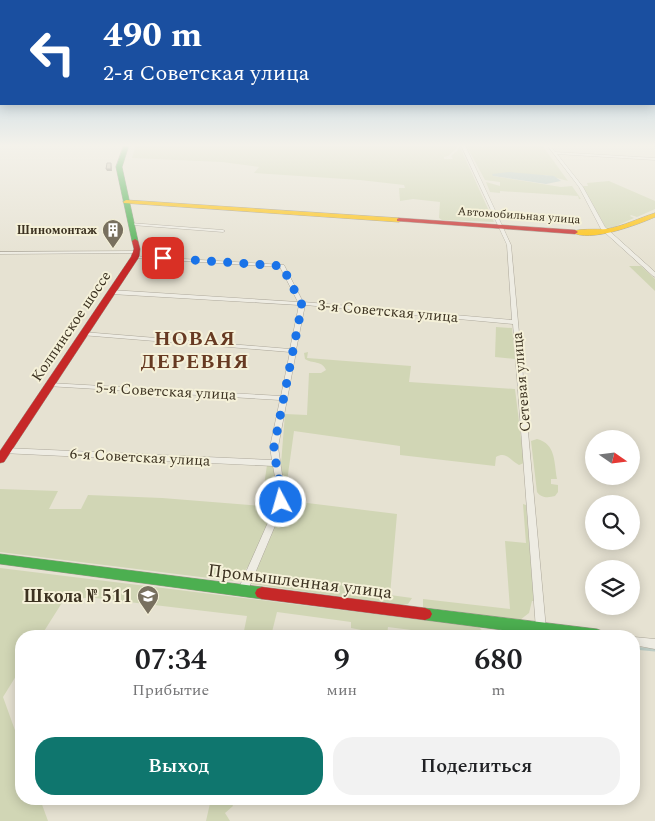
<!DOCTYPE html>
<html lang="ru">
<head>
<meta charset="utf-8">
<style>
  body { margin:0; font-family:Spectral,serif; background:#f2f2f2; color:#202124; height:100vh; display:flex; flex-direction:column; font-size:19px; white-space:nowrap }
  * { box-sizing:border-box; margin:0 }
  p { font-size:16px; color:#757577 }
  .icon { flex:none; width:28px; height:28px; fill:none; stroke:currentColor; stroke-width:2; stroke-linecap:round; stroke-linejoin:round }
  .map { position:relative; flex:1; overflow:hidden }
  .drawer { position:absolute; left:15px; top:630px; width:625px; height:175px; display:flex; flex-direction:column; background:#fff; border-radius:20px; box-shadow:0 2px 12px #0003 }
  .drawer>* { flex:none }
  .hud { position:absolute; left:0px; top:0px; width:655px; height:105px; box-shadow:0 2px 12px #0003; background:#1a4fa0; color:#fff; overflow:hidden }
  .needle { width:32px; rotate:104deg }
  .controls { position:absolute; left:585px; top:430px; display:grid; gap:10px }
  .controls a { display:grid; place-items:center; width:55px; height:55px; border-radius:50%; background:#fff; box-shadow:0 2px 12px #0003; font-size:25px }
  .pin { position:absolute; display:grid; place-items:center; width:42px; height:42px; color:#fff; margin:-21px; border-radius:10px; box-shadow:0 2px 8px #0006 }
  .me { position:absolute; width:55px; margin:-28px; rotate:354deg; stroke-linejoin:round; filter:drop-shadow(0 0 4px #0008) }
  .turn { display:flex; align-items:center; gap:18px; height:105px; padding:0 20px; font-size:22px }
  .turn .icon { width:65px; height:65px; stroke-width:2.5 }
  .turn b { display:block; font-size:35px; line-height:42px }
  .eta { display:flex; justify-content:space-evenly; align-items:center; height:85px; text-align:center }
  .eta b { font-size:30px; font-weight:600; line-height:35px }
  .action { display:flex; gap:10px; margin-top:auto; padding:10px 20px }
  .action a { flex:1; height:58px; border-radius:20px; background:#0f766e; color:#fff; font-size:20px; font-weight:600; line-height:58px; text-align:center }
  .action a+a { background:#f2f2f2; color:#202124 }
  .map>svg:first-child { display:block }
</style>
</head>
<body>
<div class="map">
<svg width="655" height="821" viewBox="0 0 655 821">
  <rect width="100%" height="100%" fill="#e6e2d2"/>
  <g fill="#d1d6b5">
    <polygon points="136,145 455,145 457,148 448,156 444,157 444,159 453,159 451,156 458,150 459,145 494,222 442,220 439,218 440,202 413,199 400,201 399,188 405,188 404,185 360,180 254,173 259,167 222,162 132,158"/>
    <polygon points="466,145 485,147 486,145 542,145 568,181 546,175 493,176 561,187 572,186 581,199 579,199 578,196 500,191 500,193 490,192 486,182 500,186 500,182 485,180"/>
    <polygon points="609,181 655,201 655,209 637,217 631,215 630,216 634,218 614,227 606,228 582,186 588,186 587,183"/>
    <polygon points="629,266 641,266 655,279 655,291"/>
    <polygon points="496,327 512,328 515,359 495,357"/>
    <path d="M 308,352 L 307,358 L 411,366 L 409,382 L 515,389 L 524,463 L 519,465 C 510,460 506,451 496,457 L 495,466 L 400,455 L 400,446 L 294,431 L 285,496 L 281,464 L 285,414 L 307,415 L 309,373 L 321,373 L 326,370 C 322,360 312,364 305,359 L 304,353 Z"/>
    <path d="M 537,439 C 556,444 554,462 557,479 L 551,479 L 551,484 L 558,485 L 558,492 L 555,496 C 548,498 541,498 537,492 L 531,441 Z"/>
    <path d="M 267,465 L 273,465 C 275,474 279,484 278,492 C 277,513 252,573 233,581 L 0,552 L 0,489 L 58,491 L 49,509 L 81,509 L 88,495 L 162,498 L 261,506 Z"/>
    <polygon points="291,501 397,514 390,595 412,598 408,604 402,605 251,584 251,577 267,546 282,507"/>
    <polygon points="523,504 526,505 534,601 532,601 529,613 520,620 423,607 423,599 510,609 505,541 526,543"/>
    <polygon points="0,568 479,627 487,636 458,636 388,627 387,635 351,628 351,622 277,612 271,636 243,636 247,616 95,598 65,598 41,636 21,636 21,668 3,697 21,747 21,799 40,799 48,821 0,821"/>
    <polygon points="211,799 229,799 233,806 225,813 230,821 206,821"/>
  </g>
  <polygon fill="#bcccc5" points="509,172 554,176 561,181 546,184 493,176 492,174"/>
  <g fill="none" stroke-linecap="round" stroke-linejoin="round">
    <polyline stroke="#bcccc5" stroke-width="3" points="634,648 655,650"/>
    <g stroke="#aca79a" stroke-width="1">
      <g id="street">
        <polygon points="461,145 465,145 511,245 546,629 544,632 541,633 538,632 536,629 513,324 305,305 296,350 297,351 296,352 278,447 284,488 285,502 248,590 246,593 243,594 240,593 238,590 277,502 277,488 273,466 2,453 1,451 2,449 5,448 272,460 270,447 280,400 47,386 46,385 47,384 49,383 281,396 290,352 81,335 80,334 81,333 83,332 290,349 299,305 111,294 108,292 111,290 298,302 280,267 135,258 133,257 133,256 284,265 303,302 512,320 507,245"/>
        <polygon points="547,145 550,145 555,152 655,158 655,160 557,154 583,187 605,227 655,272 655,277 653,276 601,229 579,187"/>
        <polygon points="130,223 223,230 225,231 223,232 132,225 130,225"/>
        <polygon points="136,251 138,251 138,253 0,254 0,252"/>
        <polygon points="634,637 655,639 655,649 634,645"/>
      </g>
    </g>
    <g stroke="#9c978a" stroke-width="1">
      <g id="fast">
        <polygon points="124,145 129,145 122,167 138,241 135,243 132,241 116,167"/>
        <polygon points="0,554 262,587 267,589 269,593 267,597 262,599 0,564"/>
        <polygon points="425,608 597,629 602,631 604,636 549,636 425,620 420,618 418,614 420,610"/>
      </g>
    </g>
    <g stroke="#9c978a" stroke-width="1">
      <g id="slow">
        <polygon points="126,200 399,218 402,220 399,222 124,203 123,202"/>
        <path d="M 655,213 L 655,217 C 637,225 589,243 572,232 C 578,228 597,230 606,229 C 624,226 639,218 655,213 Z"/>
      </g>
    </g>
    <g stroke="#9c978a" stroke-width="1">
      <g id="jam">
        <polygon points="399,218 575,230 578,232 575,234 397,221 397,219"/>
        <polygon points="135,239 138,241 140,249 139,257 4,462 0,463 0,451 131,257 134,249 132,241"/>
        <polygon points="262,587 425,608 430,610 432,614 430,618 425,620 262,599 257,597 255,593 257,589"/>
      </g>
    </g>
    <use href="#street" fill="#eeece3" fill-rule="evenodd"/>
    <use href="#fast" fill="#4caf50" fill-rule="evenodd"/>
    <use href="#slow" fill="#ffc107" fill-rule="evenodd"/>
    <use href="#jam" fill="#c62828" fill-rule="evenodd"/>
  </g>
  <polygon fill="#8d887d" points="111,163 112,171 107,171 106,169"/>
  <g fill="#cac2b3" stroke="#8d887d">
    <polygon points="107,163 111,163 111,169 106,169"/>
    <polygon points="600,434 620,436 620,439 601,439"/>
  </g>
  <linearGradient id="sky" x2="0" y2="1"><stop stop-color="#96beda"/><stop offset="0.56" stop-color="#f4f2eb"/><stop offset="1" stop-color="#f4f2eb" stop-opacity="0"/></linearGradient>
  <rect width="655" height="260" fill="url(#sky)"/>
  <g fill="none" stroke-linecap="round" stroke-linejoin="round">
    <path stroke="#1a73e8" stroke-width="9" stroke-dasharray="0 16.2" d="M 163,258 L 282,266 L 302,305 L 274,447 C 275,466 282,484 281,502"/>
  </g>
  <defs>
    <g id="building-pin" transform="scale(1.125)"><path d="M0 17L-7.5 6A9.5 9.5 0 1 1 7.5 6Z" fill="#78705f" stroke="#f5f1d9"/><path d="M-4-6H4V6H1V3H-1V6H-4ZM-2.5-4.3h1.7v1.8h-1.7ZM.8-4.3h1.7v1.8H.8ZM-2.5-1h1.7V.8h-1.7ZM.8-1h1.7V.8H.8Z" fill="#fff"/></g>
    <g id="school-pin" transform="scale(1.125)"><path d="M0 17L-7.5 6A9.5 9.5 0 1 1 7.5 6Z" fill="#78705f" stroke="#f5f1d9"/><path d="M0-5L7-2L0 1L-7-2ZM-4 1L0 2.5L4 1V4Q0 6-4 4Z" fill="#fff"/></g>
  </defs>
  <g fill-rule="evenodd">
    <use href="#building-pin" x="113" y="230"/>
    <use href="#school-pin" x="148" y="596"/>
  </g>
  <g text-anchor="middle" stroke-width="4" stroke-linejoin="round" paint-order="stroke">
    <g font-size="12" fill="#3c3221" stroke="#f5f1d9">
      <text transform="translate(519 215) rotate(4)" y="4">Автомобильная улица</text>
    </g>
    <g font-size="12" font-weight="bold" fill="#3c3221" stroke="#f5f1d9" text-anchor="end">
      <text x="97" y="234">Шиномонтаж</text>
    </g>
    <g font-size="15" fill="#3c3221" stroke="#f5f1d9">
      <text transform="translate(388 311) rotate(5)" y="5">3-я Советская улица</text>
      <text transform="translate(71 326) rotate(-56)" y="5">Колпинское шоссе</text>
      <text transform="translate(521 382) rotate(-95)" y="5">Сетевая улица</text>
      <text transform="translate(166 391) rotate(3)" y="5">5-я Советская улица</text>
      <text transform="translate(140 457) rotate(3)" y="5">6-я Советская улица</text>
    </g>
    <g font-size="18" fill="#3c3221" stroke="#f5f1d9">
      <text transform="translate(300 581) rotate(7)" y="6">Промышленная улица</text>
    </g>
    <g font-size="18" font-weight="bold" fill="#3c3221" stroke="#f5f1d9" text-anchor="end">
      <text x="132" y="602">Школа № 511</text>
    </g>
    <g font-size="20" font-weight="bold" letter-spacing="1" fill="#673a22" stroke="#f5f1d9">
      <text x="195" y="345">НОВАЯ<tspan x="195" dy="23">ДЕРЕВНЯ</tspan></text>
    </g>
  </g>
</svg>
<div class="controls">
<a><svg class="needle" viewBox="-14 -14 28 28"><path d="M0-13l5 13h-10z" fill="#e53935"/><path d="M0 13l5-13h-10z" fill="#757577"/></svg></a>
<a><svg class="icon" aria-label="search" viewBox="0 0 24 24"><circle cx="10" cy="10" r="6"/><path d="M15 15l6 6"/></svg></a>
<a><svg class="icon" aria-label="layers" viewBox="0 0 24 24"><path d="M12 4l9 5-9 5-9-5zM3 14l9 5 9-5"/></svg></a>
</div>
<div class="pin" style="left:163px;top:258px;background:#d93025"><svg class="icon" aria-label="arrive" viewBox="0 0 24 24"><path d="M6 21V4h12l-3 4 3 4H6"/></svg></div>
<svg class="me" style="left:281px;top:502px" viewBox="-20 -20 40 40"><circle r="17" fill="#1a73e8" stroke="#fff" stroke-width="3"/><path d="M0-11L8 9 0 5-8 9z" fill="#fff"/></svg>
<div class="hud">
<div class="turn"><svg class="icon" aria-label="left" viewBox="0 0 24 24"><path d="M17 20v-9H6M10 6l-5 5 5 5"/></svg><div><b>490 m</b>2-я Советская улица</div></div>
</div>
<section class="drawer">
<div class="eta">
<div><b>07:34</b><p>Прибытие</p></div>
<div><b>9</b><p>мин</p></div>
<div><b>680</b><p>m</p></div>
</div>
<div class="action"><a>Выход</a><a>Поделиться</a></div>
</section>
</div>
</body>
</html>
